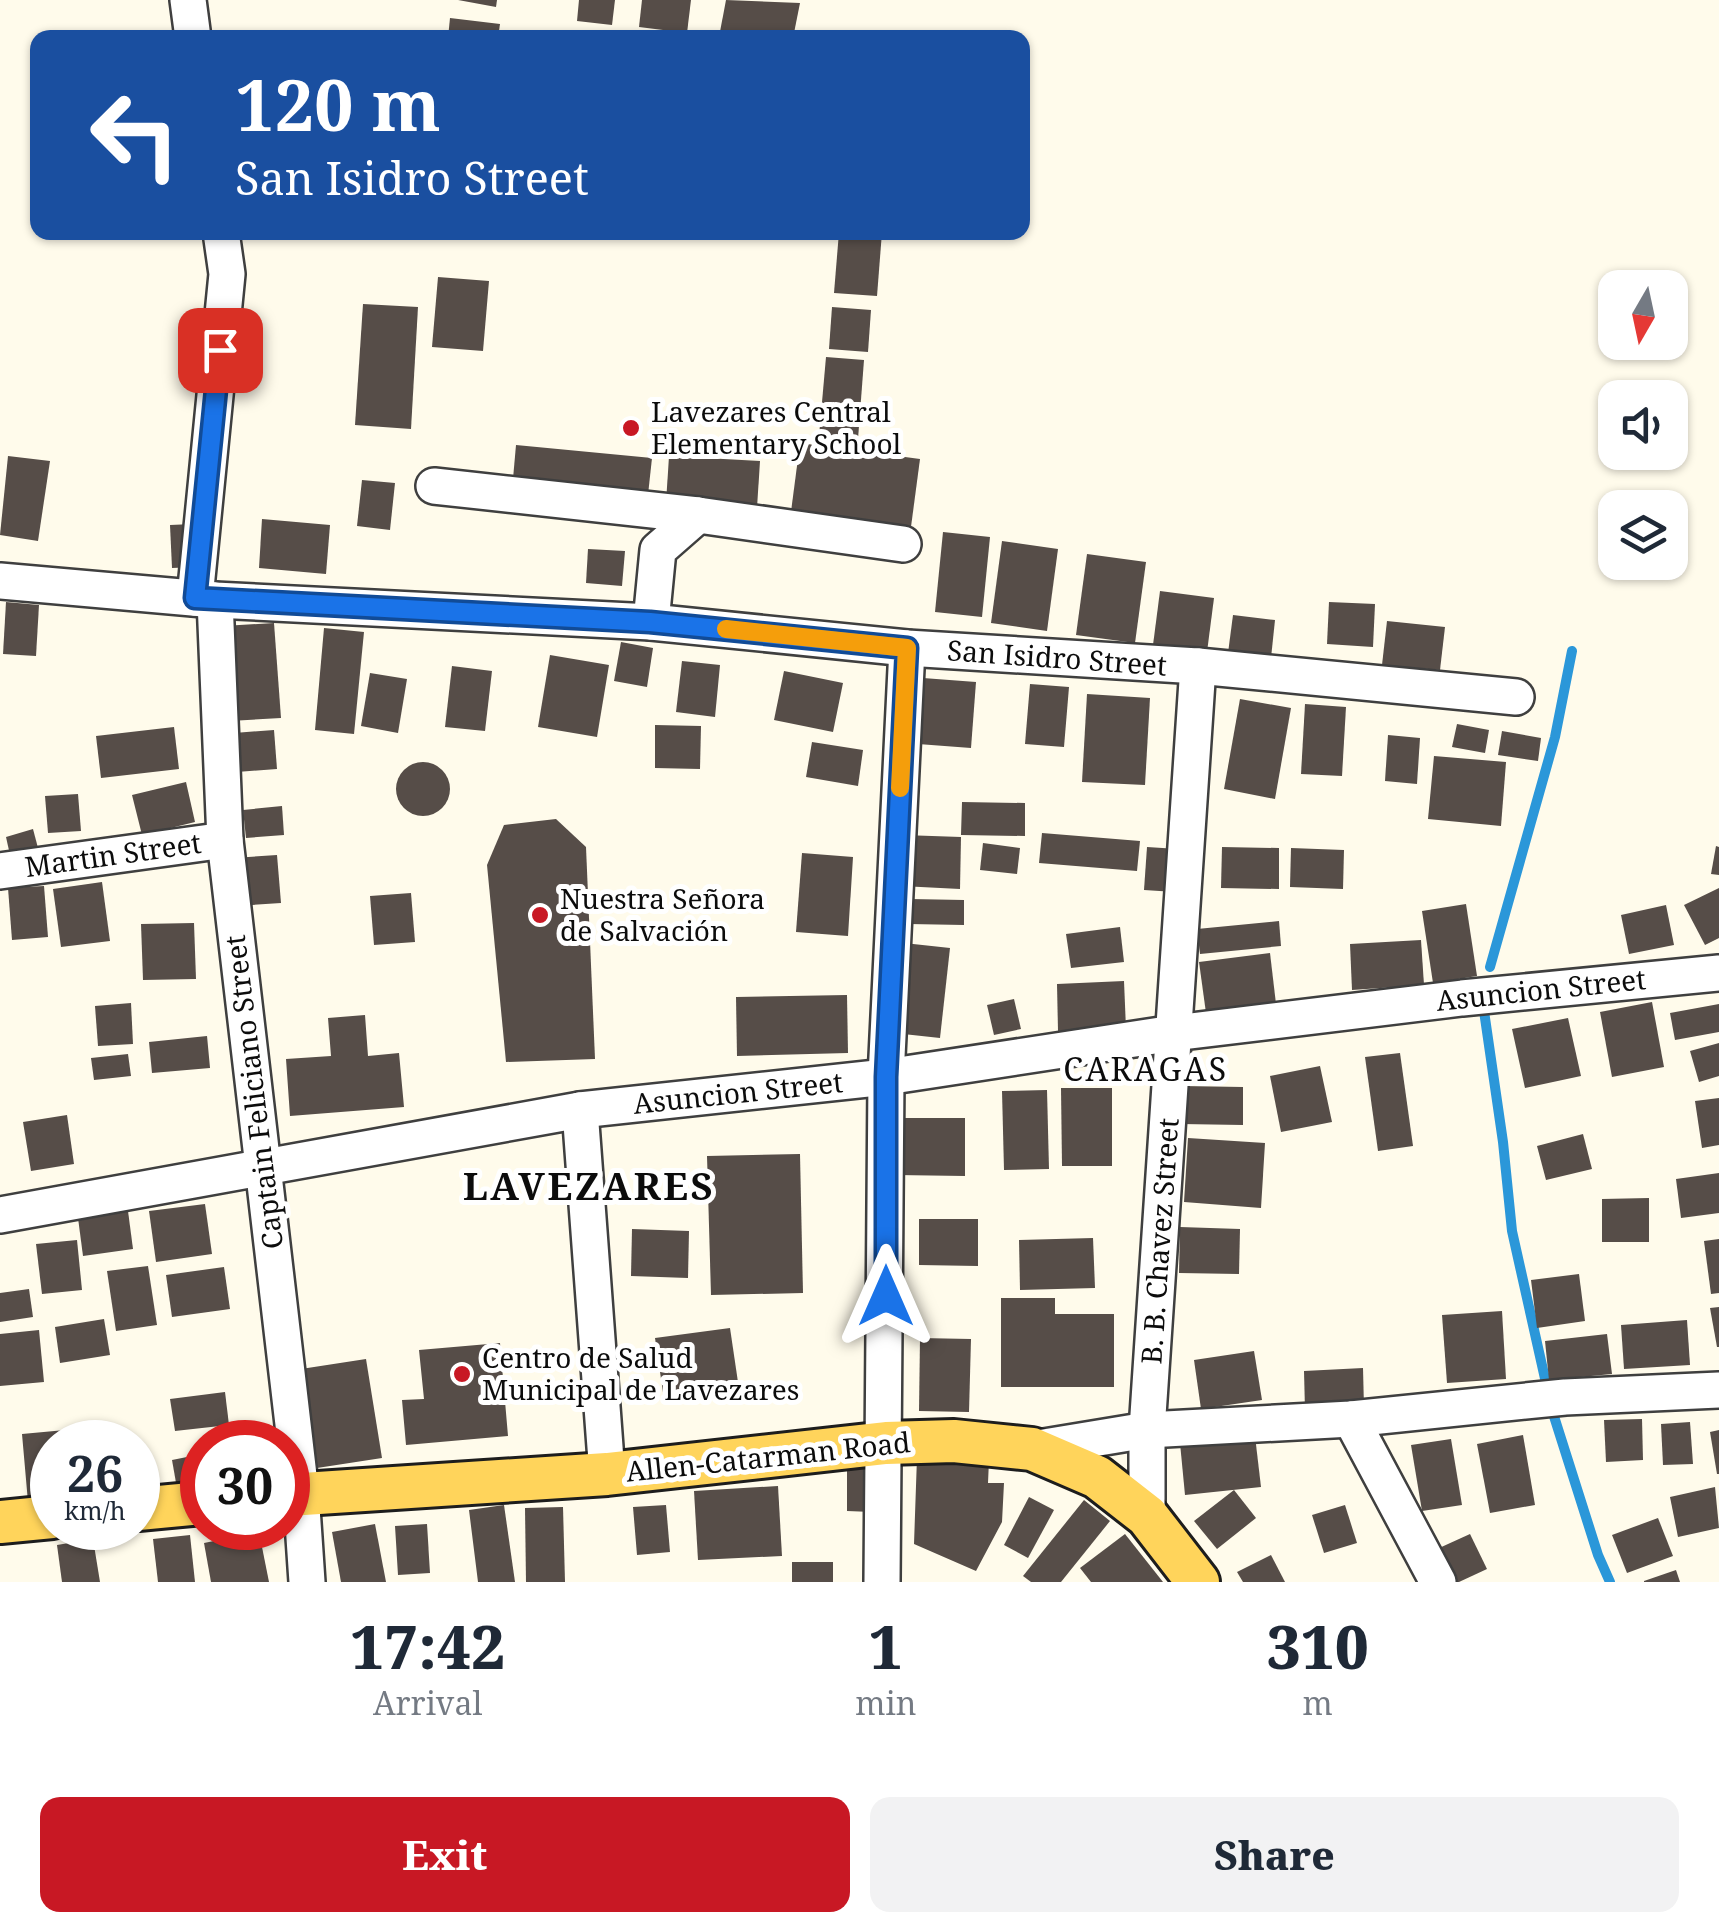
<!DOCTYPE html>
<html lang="en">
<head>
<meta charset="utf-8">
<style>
  body { margin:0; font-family:"Noto Serif",serif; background:#f2f2f3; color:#1f2937; height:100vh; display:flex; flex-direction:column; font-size:38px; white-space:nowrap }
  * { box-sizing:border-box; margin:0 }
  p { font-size:32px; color:#747a83 }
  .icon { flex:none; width:55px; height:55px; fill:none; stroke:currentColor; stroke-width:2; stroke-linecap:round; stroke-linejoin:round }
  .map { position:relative; height:1582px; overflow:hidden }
  .panel { display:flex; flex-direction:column; background:#fff; flex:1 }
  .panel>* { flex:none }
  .hud { position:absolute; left:30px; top:30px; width:1000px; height:210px; border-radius:20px; box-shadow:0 2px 8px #0004; background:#1a4fa0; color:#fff; overflow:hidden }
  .needle { width:65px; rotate:189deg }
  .fabs { position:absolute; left:1598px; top:270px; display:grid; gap:20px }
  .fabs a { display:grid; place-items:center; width:90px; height:90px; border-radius:20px; background:#fff; box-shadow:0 2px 8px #0004; font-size:50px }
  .speed { position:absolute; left:30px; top:1420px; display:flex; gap:20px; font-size:50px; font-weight:700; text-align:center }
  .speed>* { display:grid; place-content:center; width:130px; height:130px; border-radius:50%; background:#fff; box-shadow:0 2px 8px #0004; line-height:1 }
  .speed small { font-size:25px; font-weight:400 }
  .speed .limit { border:15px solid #d22; background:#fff; color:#111 }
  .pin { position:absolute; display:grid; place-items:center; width:85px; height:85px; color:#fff; margin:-42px; border-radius:20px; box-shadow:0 5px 15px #0006 }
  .me { position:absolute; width:110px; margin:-55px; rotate:0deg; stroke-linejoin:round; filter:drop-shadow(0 0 8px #0008) }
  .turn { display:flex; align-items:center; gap:35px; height:210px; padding:0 40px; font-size:45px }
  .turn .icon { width:130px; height:130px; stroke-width:2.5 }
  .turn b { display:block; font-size:70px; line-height:85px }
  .eta { display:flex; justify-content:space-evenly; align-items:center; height:170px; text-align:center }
  .eta b { font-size:60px; font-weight:800; line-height:70px }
  .button { display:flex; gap:20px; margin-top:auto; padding:20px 40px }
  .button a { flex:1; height:115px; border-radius:20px; background:#c81824; color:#fff; font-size:40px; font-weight:800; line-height:115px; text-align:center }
  .button a+a { background:#f2f2f3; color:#1f2937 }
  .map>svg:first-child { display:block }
</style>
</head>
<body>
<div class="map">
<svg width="1719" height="1582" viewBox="0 0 1719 1582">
  <rect width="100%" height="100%" fill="#fffbeb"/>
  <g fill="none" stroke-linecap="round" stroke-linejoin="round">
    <g stroke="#2b97d9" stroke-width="10">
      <polyline points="1490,967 1555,737 1572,651"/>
      <polyline points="1484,1011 1503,1142 1512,1231 1552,1410 1598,1555 1610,1582"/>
    </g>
  </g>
  <g fill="#564d48">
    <polygon points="458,0 497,0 496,7"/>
    <polygon points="579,0 615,0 612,25 577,21"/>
    <polygon points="642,0 691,0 687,33 639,27"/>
    <polygon points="726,0 800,3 793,38 719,37"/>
    <polygon points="450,18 500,24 498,38 448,38"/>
    <polygon points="839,232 882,232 877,296 834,293"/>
    <polygon points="438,277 489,281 483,351 432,347"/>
    <polygon points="363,304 418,307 411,429 355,425"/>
    <polygon points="832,307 871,310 868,352 829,349"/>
    <polygon points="826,357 864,360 858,439 819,436"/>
    <polygon points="800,443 920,459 909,542 789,527"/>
    <polygon points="516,445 652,458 647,504 512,490"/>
    <polygon points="8,456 50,461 38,541 0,535"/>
    <polygon points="669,456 760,461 757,508 666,503"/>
    <polygon points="362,480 395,483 390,530 357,526"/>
    <polygon points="262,519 330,525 326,574 259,568"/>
    <polygon points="193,524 196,567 172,568 170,525"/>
    <polygon points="943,532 990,537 982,617 935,612"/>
    <polygon points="1002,541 1058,549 1047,631 991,623"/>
    <polygon points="588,549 625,551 622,586 586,583"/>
    <polygon points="1087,554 1146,562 1135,643 1076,635"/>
    <polygon points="1160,591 1214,598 1207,652 1153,645"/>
    <polygon points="6,602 39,605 36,656 3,654"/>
    <polygon points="1329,602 1375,604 1373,647 1327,644"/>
    <polygon points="1233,615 1275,620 1271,658 1228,653"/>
    <polygon points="1387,621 1445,627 1440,670 1382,665"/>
    <polygon points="274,623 281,718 230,721 223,626"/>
    <polygon points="324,628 364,632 354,734 315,730"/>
    <polygon points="621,642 653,648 647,687 614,681"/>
    <polygon points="550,655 609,665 597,737 538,727"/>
    <polygon points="682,661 720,665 715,717 676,712"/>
    <polygon points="452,666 492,671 485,731 445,727"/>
    <polygon points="784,671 843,683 833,732 774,720"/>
    <polygon points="370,673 407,679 398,733 361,726"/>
    <polygon points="923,678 976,682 971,748 918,744"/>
    <polygon points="1030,684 1069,687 1064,747 1025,744"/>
    <polygon points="1087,694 1150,698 1145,785 1082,782"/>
    <polygon points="1240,699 1291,708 1275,799 1224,789"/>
    <polygon points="1305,704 1346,707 1342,776 1301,774"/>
    <polygon points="1457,724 1489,730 1485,753 1452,747"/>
    <polygon points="655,725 701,726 700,769 655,768"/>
    <polygon points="174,727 179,769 101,778 96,736"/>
    <polygon points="274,730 277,769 237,772 234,733"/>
    <polygon points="1502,731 1541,738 1538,761 1498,755"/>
    <polygon points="1388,735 1420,738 1417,784 1385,781"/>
    <polygon points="812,742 863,750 858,786 806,777"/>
    <polygon points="1434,756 1506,762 1501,826 1428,819"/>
    <circle cx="423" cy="789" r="27"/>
    <polygon points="186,782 195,822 142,835 132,795"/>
    <polygon points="78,794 81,831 48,833 45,796"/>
    <polygon points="962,802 1025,803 1025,836 961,835"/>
    <polygon points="282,806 284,835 246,838 243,810"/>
    <polygon points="556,819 586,847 595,1059 506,1062 487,865 504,825"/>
    <polygon points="33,829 38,848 10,855 6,837"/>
    <polygon points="1042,833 1140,841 1137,871 1039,863"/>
    <polygon points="903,835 961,837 960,889 901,886"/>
    <polygon points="983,843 1020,848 1017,874 980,870"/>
    <polygon points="1716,846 1719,847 1719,875 1711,874"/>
    <polygon points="1147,847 1178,849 1175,892 1144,890"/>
    <polygon points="1222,847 1279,848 1279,889 1221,888"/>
    <polygon points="1291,848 1344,850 1343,889 1290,887"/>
    <polygon points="802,853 853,857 848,936 796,932"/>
    <polygon points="277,855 281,903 237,906 233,858"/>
    <polygon points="102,882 110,941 61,947 53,889"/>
    <polygon points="44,886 48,937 12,940 8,888"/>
    <polygon points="1719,888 1719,938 1705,945 1684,905"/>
    <polygon points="411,893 415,942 374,945 370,896"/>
    <polygon points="910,899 964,900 964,925 909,924"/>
    <polygon points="1466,904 1477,976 1433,983 1422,911"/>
    <polygon points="1666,905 1674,945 1629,954 1621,915"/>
    <polygon points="1279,921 1281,946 1200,954 1197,929"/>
    <polygon points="194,923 196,979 143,980 141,924"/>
    <polygon points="1120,927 1124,962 1071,968 1066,934"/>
    <polygon points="1421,940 1424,985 1352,990 1350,944"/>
    <polygon points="904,943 950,948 940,1038 894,1033"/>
    <polygon points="1270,953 1276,1004 1206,1013 1199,962"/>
    <polygon points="1124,981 1126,1029 1058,1031 1057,984"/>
    <polygon points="847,995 848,1053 737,1056 736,997"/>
    <polygon points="1014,999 1021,1029 994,1035 987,1005"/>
    <polygon points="1652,1002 1664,1067 1612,1077 1600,1012"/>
    <polygon points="131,1003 133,1044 98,1046 95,1006"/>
    <polygon points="1719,1004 1719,1032 1675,1040 1670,1013"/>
    <polygon points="365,1015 368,1056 399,1053 404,1107 290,1116 286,1059 331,1056 328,1018"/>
    <polygon points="1568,1018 1581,1076 1525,1088 1512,1029"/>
    <polygon points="207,1036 210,1068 152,1073 149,1042"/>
    <polygon points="1719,1043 1719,1076 1699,1082 1690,1051"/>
    <polygon points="1400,1053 1413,1146 1378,1151 1365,1057"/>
    <polygon points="128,1054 131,1076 94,1080 91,1058"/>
    <polygon points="1320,1066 1332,1122 1281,1132 1270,1076"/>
    <polygon points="1182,1086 1243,1087 1243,1125 1181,1124"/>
    <polygon points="1061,1088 1112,1088 1112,1166 1062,1166"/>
    <polygon points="1047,1090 1049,1169 1004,1170 1002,1091"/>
    <polygon points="1719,1098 1719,1145 1702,1148 1695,1101"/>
    <polygon points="67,1115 74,1164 31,1171 23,1122"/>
    <polygon points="896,1118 965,1118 965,1176 896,1175"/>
    <polygon points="1583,1134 1592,1169 1546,1180 1537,1146"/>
    <polygon points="1188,1138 1265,1143 1261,1208 1184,1202"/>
    <polygon points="800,1154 803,1293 711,1295 707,1156"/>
    <polygon points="1719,1173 1719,1213 1681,1218 1676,1179"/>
    <polygon points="1649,1198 1649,1242 1602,1242 1602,1199"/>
    <polygon points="205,1204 212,1254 156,1262 149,1211"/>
    <polygon points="128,1211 133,1249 83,1256 78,1218"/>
    <polygon points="919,1219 978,1219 978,1266 919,1265"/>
    <polygon points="1180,1227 1240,1229 1239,1274 1179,1273"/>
    <polygon points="632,1229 689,1231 688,1278 631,1276"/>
    <polygon points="1093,1238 1095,1288 1020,1290 1019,1240"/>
    <polygon points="1719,1239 1719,1293 1711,1294 1704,1241"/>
    <polygon points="77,1240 82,1290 42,1294 36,1244"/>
    <polygon points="148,1266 157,1325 116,1331 107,1271"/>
    <polygon points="224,1267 230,1309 172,1317 166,1275"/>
    <polygon points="1579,1274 1585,1321 1537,1328 1531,1280"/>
    <polygon points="29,1289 33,1317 0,1322 0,1293"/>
    <polygon points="1001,1298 1055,1298 1055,1314 1114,1314 1114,1387 1001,1387"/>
    <polygon points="1719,1307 1719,1347 1717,1347 1710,1308"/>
    <polygon points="1502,1311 1506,1379 1447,1383 1442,1315"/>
    <polygon points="104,1319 110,1355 60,1363 55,1327"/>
    <polygon points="1687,1320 1690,1365 1624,1369 1621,1325"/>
    <polygon points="730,1328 739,1389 664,1399 655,1338"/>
    <polygon points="39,1330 44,1382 0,1386 0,1334"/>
    <polygon points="1607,1334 1612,1374 1549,1380 1545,1341"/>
    <polygon points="920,1338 971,1339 969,1412 919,1411"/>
    <polygon points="500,1343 508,1436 406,1445 402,1400 424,1399 419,1350"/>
    <polygon points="1254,1351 1262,1400 1201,1409 1194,1360"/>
    <polygon points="366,1359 382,1458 304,1470 288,1371"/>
    <polygon points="1363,1368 1364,1408 1305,1410 1304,1371"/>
    <polygon points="225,1392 229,1425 175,1431 170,1399"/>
    <polygon points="1642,1419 1643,1460 1606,1462 1604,1420"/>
    <polygon points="1690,1422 1693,1464 1663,1465 1661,1424"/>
    <polygon points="76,1429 78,1442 52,1442 52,1500 28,1502 22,1434"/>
    <polygon points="1719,1430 1719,1474 1717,1474 1710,1432"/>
    <polygon points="126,1435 128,1442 97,1442 96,1440"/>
    <polygon points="1523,1435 1535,1505 1490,1513 1477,1444"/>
    <polygon points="1255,1436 1261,1487 1185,1495 1180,1443"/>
    <polygon points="1451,1439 1462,1505 1422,1511 1411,1445"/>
    <polygon points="202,1454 202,1489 178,1494 172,1460"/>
    <polygon points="917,1457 989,1460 988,1483 1004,1483 1002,1522 976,1571 914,1544"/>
    <polygon points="847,1469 873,1469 872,1512 847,1511"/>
    <polygon points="778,1486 782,1556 698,1560 694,1491"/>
    <polygon points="1715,1487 1719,1528 1678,1537 1670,1497"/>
    <polygon points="1234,1490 1256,1518 1217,1549 1194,1521"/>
    <polygon points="1029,1497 1054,1510 1028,1558 1004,1545"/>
    <polygon points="1084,1500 1110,1521 1061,1582 1031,1582 1023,1576"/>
    <polygon points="504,1505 515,1582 478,1582 469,1510"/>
    <polygon points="666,1505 670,1552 637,1555 633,1507"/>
    <polygon points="1345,1505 1357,1543 1324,1553 1312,1515"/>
    <polygon points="563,1507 565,1582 526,1582 525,1508"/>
    <polygon points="1658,1518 1673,1556 1627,1573 1612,1535"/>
    <polygon points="375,1524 386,1582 341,1582 332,1532"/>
    <polygon points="427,1524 430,1573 398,1575 395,1526"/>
    <polygon points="259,1532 269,1582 211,1582 204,1543"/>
    <polygon points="1125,1534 1163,1582 1091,1582 1080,1568"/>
    <polygon points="1470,1534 1487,1569 1459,1582 1440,1582 1426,1554"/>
    <polygon points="190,1535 195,1582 158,1582 153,1539"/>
    <polygon points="93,1539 100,1582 62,1582 57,1545"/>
    <polygon points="1271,1555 1285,1582 1243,1582 1237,1572"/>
    <rect x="792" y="1562" width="41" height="20"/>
    <polygon points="1676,1570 1680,1582 1644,1582 1644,1581"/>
  </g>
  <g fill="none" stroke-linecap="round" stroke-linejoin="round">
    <g stroke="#3f3f3f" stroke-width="40">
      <g id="minor">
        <polyline points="188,0 193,38"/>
        <polyline points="434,486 698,515 903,544"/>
        <polyline points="0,581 215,600 651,622 907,648 1198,666 1516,697"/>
        <polyline points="195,598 227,274 221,232"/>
        <polyline points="215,600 225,840 301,1493 307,1582"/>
        <polyline points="651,622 658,550 698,515"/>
        <polyline points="0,871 225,840"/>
        <polyline points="580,1110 607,1474"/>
        <polyline points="0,1215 580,1110 886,1077 1174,1033 1462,998 1719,973"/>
        <polyline points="1351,1419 1438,1582"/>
        <polyline points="1032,1449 1147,1430 1351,1419 1565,1397 1719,1390"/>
        <polyline points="1147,1516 1147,1430 1198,666"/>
        <polyline points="882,1582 886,1077 907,648"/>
      </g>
    </g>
    <g stroke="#1d1d1d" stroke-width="48">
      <g id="major">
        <polyline points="288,1495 607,1474 886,1443 954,1441 1032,1449 1097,1477 1147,1516 1198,1582"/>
        <polyline points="138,1509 202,1503"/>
        <polyline points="0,1522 52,1517"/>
      </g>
    </g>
    <use href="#minor" stroke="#fff" stroke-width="35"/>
    <use href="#major" stroke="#ffd45b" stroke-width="42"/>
  </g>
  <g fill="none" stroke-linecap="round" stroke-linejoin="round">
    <g stroke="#114b97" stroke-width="25">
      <polyline id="route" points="220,350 195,598 650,622 907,648 886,1077 886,1296"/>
    </g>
    <use href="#route" stroke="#1a73e8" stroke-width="18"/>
    <polyline stroke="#f59e0b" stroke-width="18" points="726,629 907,648 900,788"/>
  </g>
  <g fill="#c81824" stroke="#fff" stroke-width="4">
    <circle cx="631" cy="428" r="10"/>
    <circle cx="540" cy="915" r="10"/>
    <circle cx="462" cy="1374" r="10"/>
  </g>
  <g text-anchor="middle" stroke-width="10" stroke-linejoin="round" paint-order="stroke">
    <g font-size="28" fill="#0c0c0c" stroke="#fff" text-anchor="start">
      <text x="651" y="422">Lavezares Central<tspan x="651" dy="32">Elementary School</tspan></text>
      <text x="560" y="909">Nuestra Señora<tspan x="560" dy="32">de Salvación</tspan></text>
      <text x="482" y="1368">Centro de Salud<tspan x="482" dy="32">Municipal de Lavezares</tspan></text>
    </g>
    <g font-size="28" fill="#0c0c0c" stroke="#fff">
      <text transform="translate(1057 658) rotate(4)" y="10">San Isidro Street</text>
      <text transform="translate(113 855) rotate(-8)" y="10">Martin Street</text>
      <text transform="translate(1541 990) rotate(-6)" y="10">Asuncion Street</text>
      <text transform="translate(254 1092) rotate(-97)" y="10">Captain Feliciano Street</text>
      <text transform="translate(738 1093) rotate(-6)" y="10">Asuncion Street</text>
      <text transform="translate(1160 1241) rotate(-86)" y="10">B. B. Chavez Street</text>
      <text transform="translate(768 1457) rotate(-6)" y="10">Allen-Catarman Road</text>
    </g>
    <g font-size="32" letter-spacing="2.5" fill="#0c0c0c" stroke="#fff">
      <text x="1146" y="1081">CARAGAS</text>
    </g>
    <g font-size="38" font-weight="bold" letter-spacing="2.5" fill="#0c0c0c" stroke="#fff">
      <text x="589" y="1200">LAVEZARES</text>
    </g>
  </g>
</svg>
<div class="fabs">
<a><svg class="needle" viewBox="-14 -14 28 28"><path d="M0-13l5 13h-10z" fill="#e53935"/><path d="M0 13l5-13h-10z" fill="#747a83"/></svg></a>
<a><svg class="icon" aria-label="sound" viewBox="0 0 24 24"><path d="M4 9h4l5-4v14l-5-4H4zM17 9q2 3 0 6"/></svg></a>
<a><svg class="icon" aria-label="layers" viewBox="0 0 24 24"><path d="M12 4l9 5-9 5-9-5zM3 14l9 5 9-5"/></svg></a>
</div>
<div class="speed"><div>26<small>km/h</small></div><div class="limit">30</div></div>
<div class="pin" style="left:220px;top:350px;background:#d93025"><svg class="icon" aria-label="arrive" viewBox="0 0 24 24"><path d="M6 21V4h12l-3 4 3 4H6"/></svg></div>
<svg class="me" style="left:886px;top:1296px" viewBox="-20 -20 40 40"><path d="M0-17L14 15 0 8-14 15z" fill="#1a73e8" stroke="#fff" stroke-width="4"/></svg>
<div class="hud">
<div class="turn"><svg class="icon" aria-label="left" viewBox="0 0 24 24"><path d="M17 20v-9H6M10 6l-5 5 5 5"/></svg><div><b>120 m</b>San Isidro Street</div></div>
</div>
</div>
<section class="panel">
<div class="eta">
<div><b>17:42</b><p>Arrival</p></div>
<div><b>1</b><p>min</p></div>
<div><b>310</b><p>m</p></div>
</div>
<div class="button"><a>Exit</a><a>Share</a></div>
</section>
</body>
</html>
